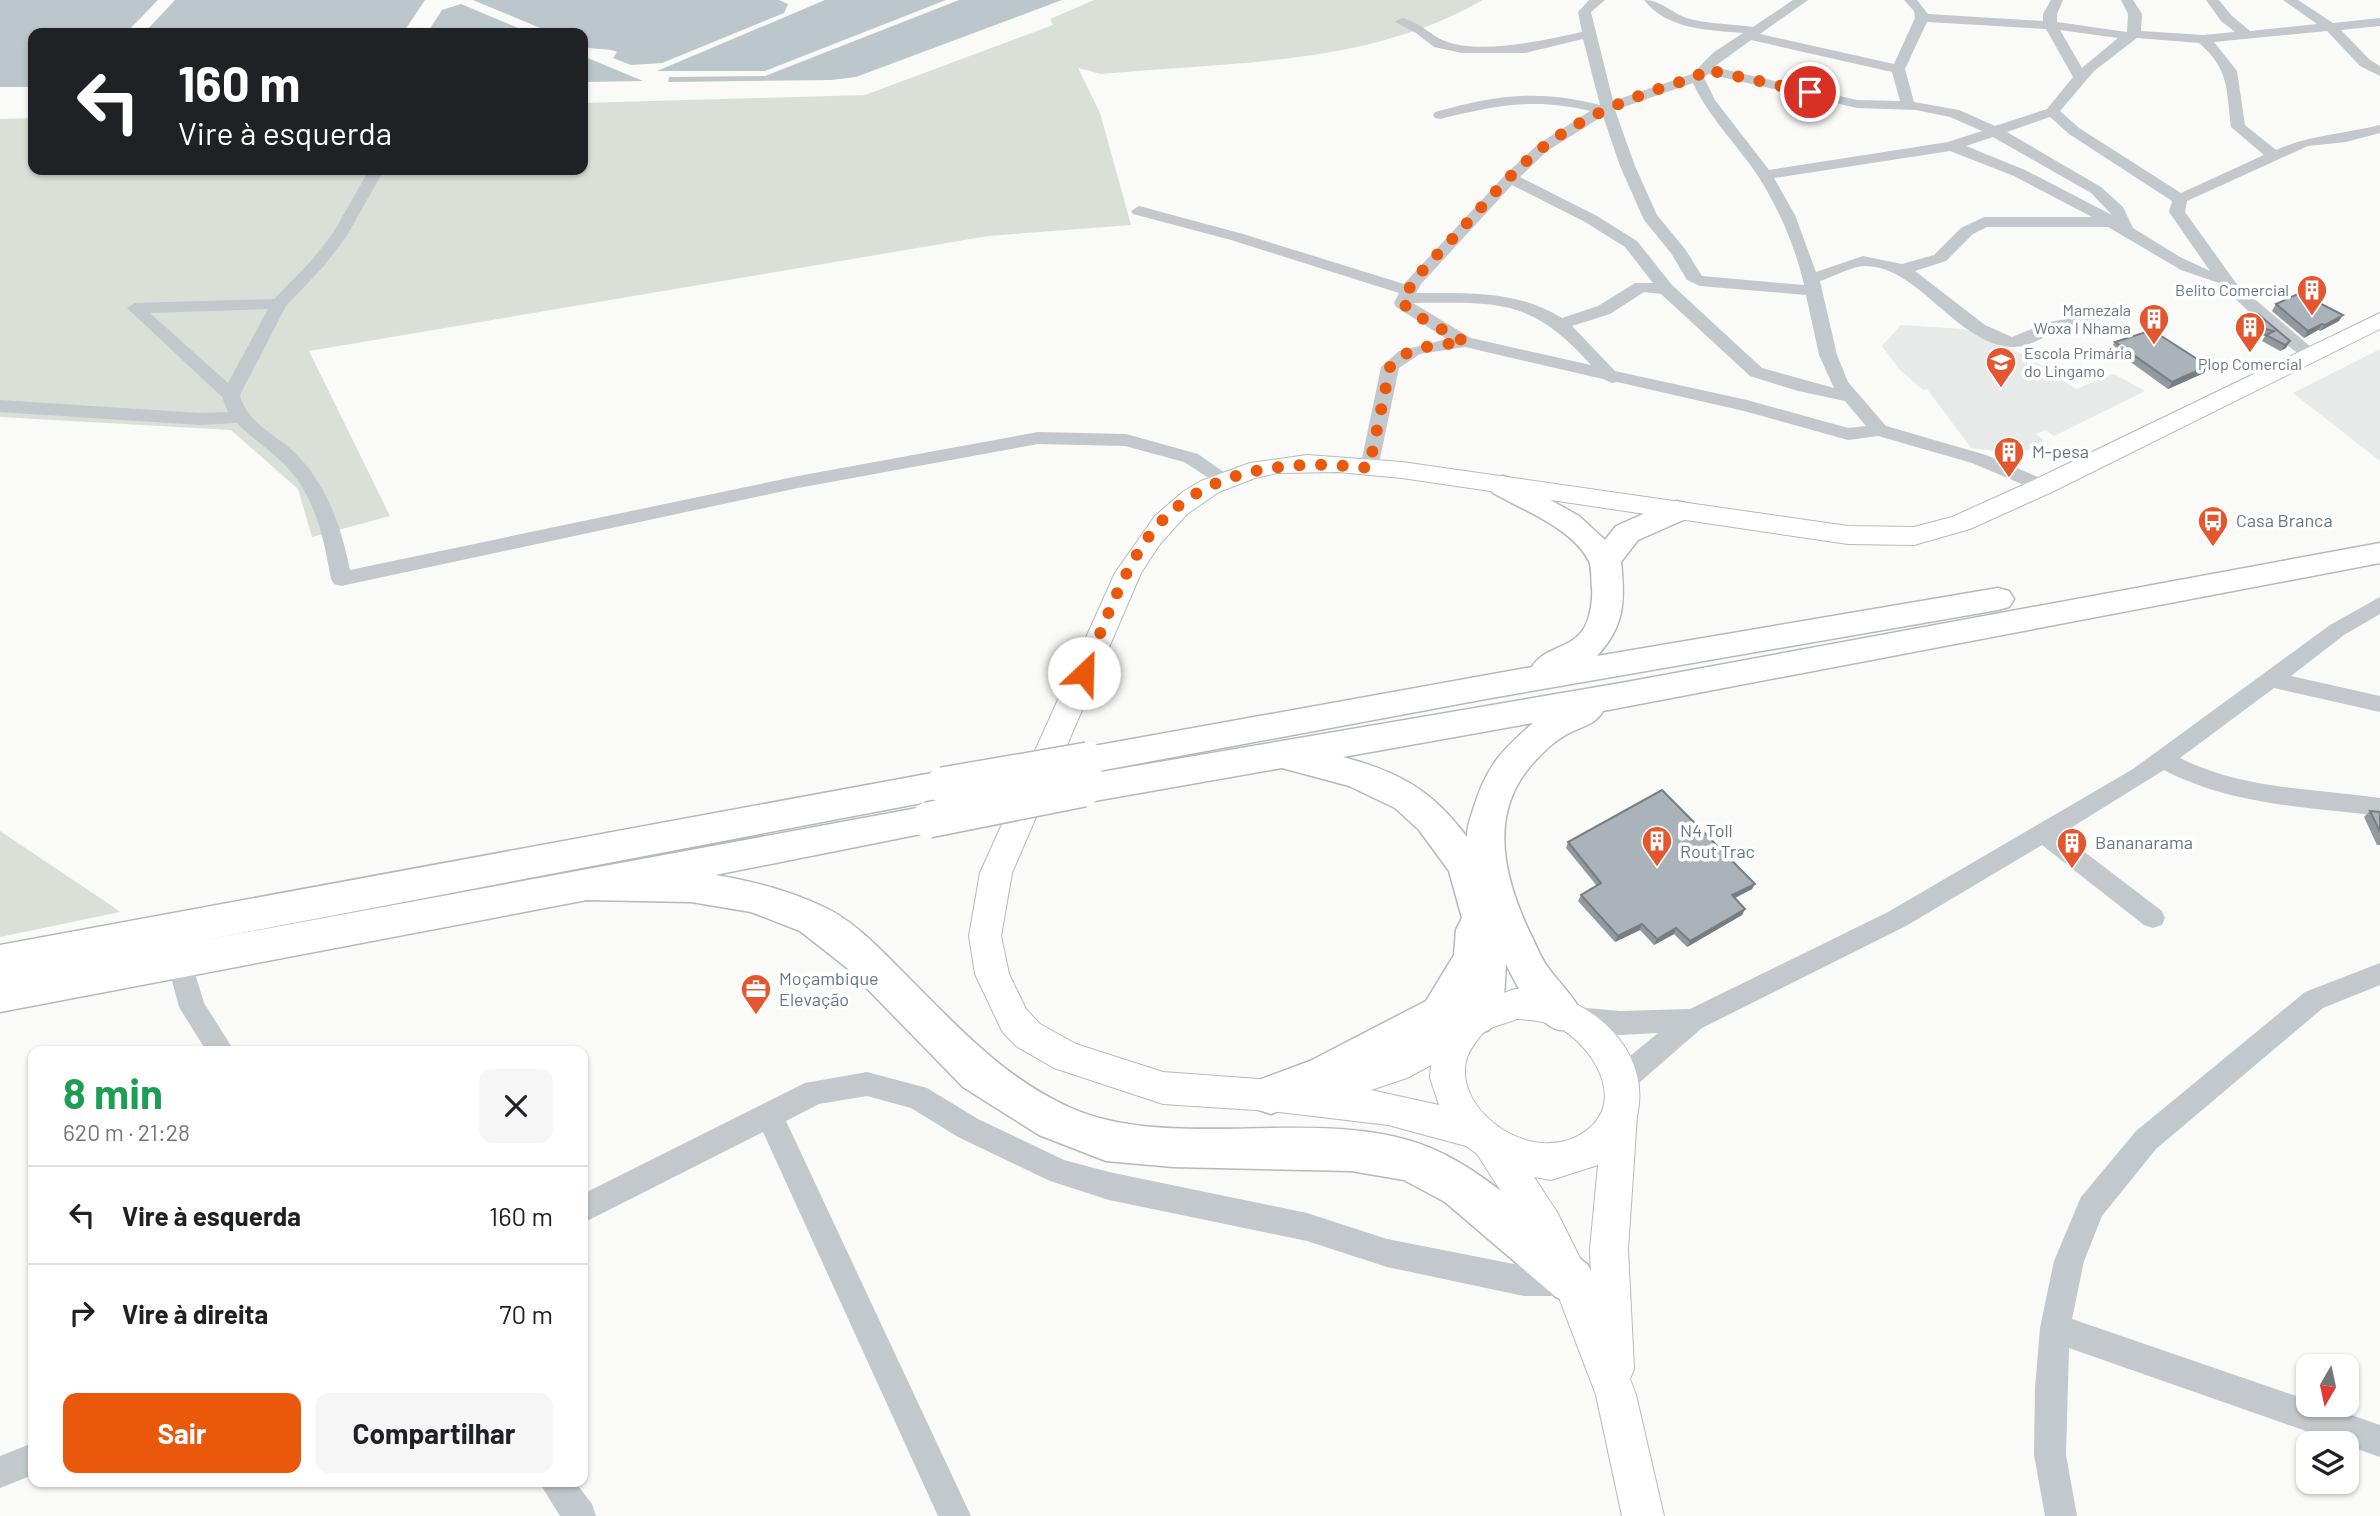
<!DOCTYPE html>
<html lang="pt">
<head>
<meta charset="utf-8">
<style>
  body { margin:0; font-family:Barlow,sans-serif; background:#f6f6f6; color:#202124; height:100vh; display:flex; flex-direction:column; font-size:26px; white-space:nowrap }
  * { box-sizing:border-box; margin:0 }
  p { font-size:23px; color:#757577 }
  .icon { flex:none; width:38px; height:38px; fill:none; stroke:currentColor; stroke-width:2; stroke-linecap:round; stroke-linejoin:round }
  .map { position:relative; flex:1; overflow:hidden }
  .side { position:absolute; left:28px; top:1046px; width:560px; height:441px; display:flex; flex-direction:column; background:#fff; border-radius:14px; box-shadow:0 2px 5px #0004 }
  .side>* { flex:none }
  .banner { position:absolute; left:28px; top:28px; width:560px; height:147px; border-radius:14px; box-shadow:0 2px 5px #0004; background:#202124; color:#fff; overflow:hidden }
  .needle { width:46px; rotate:189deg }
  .fabs { position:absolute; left:2296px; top:1354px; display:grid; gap:14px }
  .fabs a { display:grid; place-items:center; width:63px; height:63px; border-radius:14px; background:#fff; box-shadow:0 2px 5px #0004; font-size:35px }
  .pin { position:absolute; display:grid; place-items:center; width:60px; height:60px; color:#fff; margin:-30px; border:4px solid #fff; border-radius:50%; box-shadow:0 2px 7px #0007 }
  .me { position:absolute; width:77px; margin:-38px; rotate:24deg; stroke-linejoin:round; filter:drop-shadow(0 0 5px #0008) }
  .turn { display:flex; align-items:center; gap:24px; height:147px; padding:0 35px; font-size:32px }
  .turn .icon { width:91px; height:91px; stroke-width:2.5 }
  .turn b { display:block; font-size:49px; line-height:60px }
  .round { display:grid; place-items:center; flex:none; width:74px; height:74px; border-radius:14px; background:#f6f6f6 }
  .summary { display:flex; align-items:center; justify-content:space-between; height:119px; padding:0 35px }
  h1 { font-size:42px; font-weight:700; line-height:52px; color:#1e9e55 }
  .button { display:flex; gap:14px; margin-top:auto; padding:14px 35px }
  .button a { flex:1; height:80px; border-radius:14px; background:#ea580c; color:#fff; font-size:28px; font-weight:700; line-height:80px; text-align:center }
  .button a+a { background:#f6f6f6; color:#202124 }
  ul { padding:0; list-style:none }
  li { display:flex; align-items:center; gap:21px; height:98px; padding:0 35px; border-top:2px solid #e0e0e0 }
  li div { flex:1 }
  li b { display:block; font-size:26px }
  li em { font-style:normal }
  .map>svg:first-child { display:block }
</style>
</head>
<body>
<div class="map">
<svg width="2380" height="1516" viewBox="0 0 2380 1516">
  <rect width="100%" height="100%" fill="#fafaf8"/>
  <g fill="#e8e9e9">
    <polygon points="1901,325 1964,329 2029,357 2076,389 2114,374 2145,391 2054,436 2045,430 2036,434 2045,441 2019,454 1971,448 1927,389 1923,390 1900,370 1882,346"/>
    <polygon points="2380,349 2380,461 2293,393"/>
  </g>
  <g fill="#dadfd7">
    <path d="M 1094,0 L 1483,0 C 1368,66 1229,62 1101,74 L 1078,68 L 1100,113 L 1131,225 L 988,236 L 309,351 L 390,516 L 312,537 L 298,489 L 231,430 L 0,417 L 0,119 L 33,118 L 33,170 L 583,170 L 583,103 L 865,95 L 1053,25 L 1050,19 Z"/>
    <polygon points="0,831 112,906 120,912 0,937"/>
  </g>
  <g fill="#bbc7cb">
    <polygon points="0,0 158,0 126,33 33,33 33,87 0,87"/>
    <polygon points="175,0 425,0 403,33 144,33"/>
    <path d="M 473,0 L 779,0 L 788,4 L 784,13 L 662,63 L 631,65 L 613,58 L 617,52 C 607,47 594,51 583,46 L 583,33 L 552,33 Z"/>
    <polygon points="825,0 946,0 765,71 657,71"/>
    <polygon points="959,0 1062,0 856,77 831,80 668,82 669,77 765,76"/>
    <polygon points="461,4 530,33 427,33 442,10"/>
    <polygon points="583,56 643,81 583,82"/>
  </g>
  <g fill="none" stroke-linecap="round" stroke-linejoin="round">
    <g stroke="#b5babe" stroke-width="2">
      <path id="major" d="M 2380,313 L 2380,329 L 2052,492 L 1970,529 L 1914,545 L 1848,544 L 1402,478 L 1338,472 L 1277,473 L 1255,478 L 1219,492 L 1187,514 L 1160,544 L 1141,573 L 1012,873 L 1001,936 L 1009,974 L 1026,1009 L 1040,1024 L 1076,1044 L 1163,1072 L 1300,1082 L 1303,1075 L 1386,1054 L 1452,1019 C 1463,1007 1475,1004 1490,999 C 1498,996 1507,991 1515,989 C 1525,988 1538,991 1547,994 C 1602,1006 1651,1057 1637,1116 L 1628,1249 L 1634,1369 L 1630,1379 L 1636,1395 L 1664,1516 L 1622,1516 L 1596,1395 L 1556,1290 L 1531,1238 L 1477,1154 L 1466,1146 L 1388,1125 L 1271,1111 L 1163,1104 L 1054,1068 L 1016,1046 L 1002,1031 L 975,974 L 969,936 L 980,873 L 1115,573 L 1155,516 L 1184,491 L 1201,481 L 1250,463 L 1307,455 L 1402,462 L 1848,526 L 1914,527 L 1952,517 L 2034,480 ZM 1517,1019 C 1530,1020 1546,1021 1558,1027 C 1592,1045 1627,1100 1587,1130 C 1529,1175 1432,1095 1476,1042 C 1479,1038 1482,1033 1487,1030 C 1496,1025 1507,1023 1517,1019 ZM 1431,1065 L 1430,1078 L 1439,1105 L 1371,1090 L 1407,1078 ZM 1598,1165 L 1590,1249 L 1591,1280 L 1557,1212 L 1534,1177 L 1551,1180 Z"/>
    </g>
    <g stroke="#b4b9bd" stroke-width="3">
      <g id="highway">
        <path d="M 1503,476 L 1513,479 L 1579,516 L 1605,540 L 1616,526 L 1666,504 L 1677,501 L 1688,504 L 1692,511 L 1688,518 L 1638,540 L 1621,562 C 1625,601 1625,626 1597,656 L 1998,588 L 2009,591 L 2014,599 L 2009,607 L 1998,610 L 1491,698 L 1088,773 L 1076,770 L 1070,760 L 1076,750 L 1088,747 L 1532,667 C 1542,648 1570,649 1583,630 C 1590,620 1593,600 1592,588 C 1591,580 1592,568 1589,561 C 1572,528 1523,510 1493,493 L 1488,486 L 1493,479 Z"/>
        <path d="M 2380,543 L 2380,563 L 1603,711 C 1595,726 1578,727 1564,736 C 1552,743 1538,757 1529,768 C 1488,818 1505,880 1530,933 C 1536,944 1540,957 1547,966 C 1559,983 1573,995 1582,1013 L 1576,1025 C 1571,1027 1565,1031 1560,1030 C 1538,1027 1515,983 1506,964 L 1504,998 L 1489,1030 L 1475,1035 L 1461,1030 L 1457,1021 L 1454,1025 L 1340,1087 L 1271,1114 L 1256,1109 L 1250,1095 L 1256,1081 L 1310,1061 L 1426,1001 L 1454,955 L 1456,930 L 1462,918 L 1449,871 L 1419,830 L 1395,808 L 1349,786 L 1282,768 L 1083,803 L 1070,799 L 1065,789 L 1070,779 L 1083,775 L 1621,683 ZM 1533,723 C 1500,752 1486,767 1473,810 C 1470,819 1467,827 1467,837 C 1432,790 1399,772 1343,757 Z"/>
        <path d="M 943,771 L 956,775 L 961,785 L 956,795 L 943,799 L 194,942 L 928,806 L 941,810 L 946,820 L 941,830 L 715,875 C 753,881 791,891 826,908 C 855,922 881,950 903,972 C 954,1023 1003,1078 1071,1108 C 1170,1151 1306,1109 1411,1141 C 1480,1162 1534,1221 1588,1265 L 1595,1281 L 1588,1297 L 1572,1304 L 1556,1297 L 1445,1202 L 1404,1180 L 1351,1171 L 1173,1167 L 1106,1161 L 1039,1135 L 963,1087 L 847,968 L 800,931 L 751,912 L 691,902 L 587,900 L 0,1012 L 0,945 Z"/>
      </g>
    </g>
    <g fill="#c3c8cc" fill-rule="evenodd">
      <path d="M 1589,0 L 1605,0 L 1591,12 L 1613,101 L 1692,74 L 1714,52 L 1743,33 C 1708,30 1668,30 1644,0 C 1662,0 1672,14 1690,19 C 1710,24 1732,24 1753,27 L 1793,0 L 1808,0 L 1760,34 L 1894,64 L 1915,18 L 1914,11 L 1904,0 L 1917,0 L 1928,14 L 2043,21 L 2043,14 L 2051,0 L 2063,0 L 2057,14 L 2057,22 L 2127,32 L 2128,14 L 2121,0 L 2133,0 L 2142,14 L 2141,31 L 2203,35 L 2235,32 L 2221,21 L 2206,0 L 2219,0 L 2231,15 L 2250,31 L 2317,24 L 2283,0 L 2298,0 L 2333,23 L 2380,18 L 2380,26 L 2341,30 L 2370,60 L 2380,66 L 2380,76 L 2360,66 L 2327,31 L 2214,42 L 2237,71 L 2245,125 L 2276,150 C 2309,135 2344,134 2380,125 L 2380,133 L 2346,142 L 2308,146 L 2187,201 L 2185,212 L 2236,283 L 2319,354 L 2316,358 L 2304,358 L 2270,332 L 2219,283 L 2181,270 L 2108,227 L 1987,227 L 1973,234 L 1946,261 L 1915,271 L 1985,325 L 2012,337 L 2049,322 L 2087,315 L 2093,316 L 2096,320 L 2093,324 C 2083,326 2072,327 2062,330 C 2044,335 2030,348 2012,347 C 1956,344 1919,266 1865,266 C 1852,266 1833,277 1820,281 L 1837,355 L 1848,382 L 1886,426 L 1986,455 L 2050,482 L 2053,486 L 2050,490 L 2036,490 L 1972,463 L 1878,436 L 1848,440 L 1744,411 L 1617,382 L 1612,383 L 1603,379 L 1465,347 L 1420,354 L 1399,368 L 1378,468 L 1376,472 L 1362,472 L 1360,468 L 1381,367 L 1399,351 L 1447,339 L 1396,307 L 1394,303 L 1399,293 L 1231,240 L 1133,214 L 1131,211 L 1139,206 L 1243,234 L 1404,284 L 1505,175 L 1537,145 L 1590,111 C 1534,97 1495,106 1440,119 L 1435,118 L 1433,115 L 1435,112 C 1496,95 1538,89 1600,105 L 1583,39 L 1525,53 L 1462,53 L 1434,47 L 1416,33 L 1395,22 L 1402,18 C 1422,23 1431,36 1445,41 C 1481,55 1545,40 1582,32 L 1578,12 ZM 1927,22 L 2046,29 L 2073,77 L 2047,109 L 1995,126 L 1959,110 L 1914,102 L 1905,69 ZM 2060,30 L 2118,38 L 2082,68 ZM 2137,38 L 2199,43 C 2230,70 2226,89 2231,127 L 2264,155 L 2181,193 L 2079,128 L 2060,111 L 2094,71 ZM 1751,40 L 1892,72 L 1900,101 L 1857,100 L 1714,67 ZM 1708,74 L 1857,108 L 1916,110 L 1950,117 L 1982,131 L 1948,142 L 1769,170 L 1715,100 L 1704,78 ZM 1693,83 C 1709,118 1737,144 1758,176 C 1778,207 1796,248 1804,285 L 1702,276 L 1685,249 L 1657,215 L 1635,166 L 1615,110 ZM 1603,116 L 1620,166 L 1644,220 L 1671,253 L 1687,280 L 1700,286 L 1806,295 L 1819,355 L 1834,388 L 1762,368 L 1672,285 L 1637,241 L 1597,216 L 1520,177 L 1547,151 ZM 2050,117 L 2069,134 L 2172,201 L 2169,212 L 2210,271 L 2180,257 L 2133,228 L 2123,207 L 2101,187 L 2007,132 ZM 1993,137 L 2091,193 L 2112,215 L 2025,170 L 1966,146 ZM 1950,151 L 2014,176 L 2092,217 L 1984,217 L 1961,228 L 1934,255 L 1902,264 L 1863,256 L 1816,272 L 1795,215 L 1774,178 ZM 1512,185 L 1585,222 L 1625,247 L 1653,283 L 1635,283 L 1598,306 L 1562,318 C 1517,290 1467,293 1416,293 L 1421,284 ZM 1644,292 L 1661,294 L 1750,376 L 1798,391 L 1845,401 L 1866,426 L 1848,428 L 1747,400 L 1615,371 L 1572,326 L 1610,314 ZM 1413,303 C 1498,303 1530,297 1591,365 L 1471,338 Z"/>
      <path d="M 369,170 L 384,170 L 346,237 L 323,267 L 286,306 L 240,395 C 247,425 280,436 299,457 C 329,490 341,527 350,570 L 798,476 L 1038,432 L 1126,434 L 1198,454 L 1235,480 L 1232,484 L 1218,484 L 1184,462 L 1125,446 L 1038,444 L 798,488 L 341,586 L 334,584 L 331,579 C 323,535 315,494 282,462 C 268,448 250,437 237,423 L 200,425 L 0,412 L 0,400 L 200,413 L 228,412 L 222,397 L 127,308 L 135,303 L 274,299 L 311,261 L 333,233 ZM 268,309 L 228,383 L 150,313 Z"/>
      <path d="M 2380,597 L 2380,614 L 2344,635 L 2291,676 L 2380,696 L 2380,712 L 2274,688 L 2180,758 C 2241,789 2314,789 2380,798 L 2380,816 C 2307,807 2230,805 2164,770 L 2061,834 L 2162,911 L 2165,918 L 2162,925 L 2153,928 L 2144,925 L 2042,845 L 1906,926 L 1702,1028 L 1632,1089 L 1622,1092 L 1612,1089 L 1609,1080 L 1612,1071 L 1658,1033 L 1620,1035 L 1566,1027 L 1562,1019 L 1566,1011 L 1575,1007 L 1620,1011 L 1690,1009 L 1888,912 L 2133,769 L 2330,625 Z"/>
      <polygon points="180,951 189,954 204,1003 235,1052 207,1052 179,1007 167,962 171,954"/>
      <polygon points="2380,963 2380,985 2323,1008 2156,1149 2102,1216 2084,1261 2072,1319 2308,1400 2308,1405 2322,1405 2380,1425 2380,1457 2069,1348 2066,1455 2077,1516 2045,1516 2034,1455 2035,1388 2040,1328 2054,1261 2081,1197 2136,1131 2305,992"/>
      <polygon points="867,1072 927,1088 978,1119 1064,1160 1109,1172 1307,1213 1387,1239 1524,1266 1568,1266 1578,1271 1583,1281 1578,1291 1568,1296 1524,1296 1387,1267 1307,1241 1109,1200 1050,1181 958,1137 911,1108 867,1096 819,1104 786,1121 971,1516 938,1516 763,1132 583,1223 583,1194 805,1083"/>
      <polygon points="33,1443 33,1475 0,1488 0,1456"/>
      <polygon points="539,1482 575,1482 592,1504 596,1516 560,1516"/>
    </g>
    <use href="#major" fill="#fff" fill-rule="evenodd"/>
    <use href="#highway" fill="#fff" fill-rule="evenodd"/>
    <g stroke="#b4b9bd" stroke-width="38" stroke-linecap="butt">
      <g id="highway-bridge">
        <polyline points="943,785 1088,760"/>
        <polyline points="928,820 1083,789"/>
      </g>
    </g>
    <use href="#highway-bridge" stroke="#fff" stroke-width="35"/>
  </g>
  <g fill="#929a9f">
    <polygon points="2276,304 2339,321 2320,331 2318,330 2304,338 2272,311"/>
    <polygon points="2258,314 2290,341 2286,348 2280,351 2262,341 2265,336 2237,329 2241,323"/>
    <polygon points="2115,342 2208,366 2204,373 2168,389 2111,348"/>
    <polygon points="2370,811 2380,812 2380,845 2377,845 2364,817"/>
    <polygon points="1568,842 1752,889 1735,898 1745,909 1742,915 1687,947 1674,934 1654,945 1640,930 1615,942 1578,901 1581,895 1597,886 1566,848"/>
  </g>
  <g fill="#777d82">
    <polygon points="2343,315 2339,321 2320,331 2325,325"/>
    <polygon points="2322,324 2318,330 2304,338 2308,331"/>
    <polygon points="2290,341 2286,348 2280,351 2285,345"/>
    <polygon points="2208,366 2204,373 2168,389 2172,382"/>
    <polygon points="1755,884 1752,889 1729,901 1732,895"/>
    <polygon points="1745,909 1742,915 1687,947 1690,941"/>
    <polygon points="1642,924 1640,930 1615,942 1618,936"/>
    <polygon points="1676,928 1674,934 1654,945 1657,939"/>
  </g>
  <g fill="#aab3b9" stroke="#777d82" stroke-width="2">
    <polygon points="2300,293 2343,315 2325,325 2322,324 2308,331 2276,304"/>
    <polygon points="2258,314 2290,341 2285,345 2266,335 2274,331 2241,323"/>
    <polygon points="2152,330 2208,366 2172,382 2115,342"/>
    <polygon points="1662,790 1755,884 1732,895 1745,909 1690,941 1676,928 1657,939 1642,924 1618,936 1581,895 1601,883 1568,842"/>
    <polygon points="2370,811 2380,812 2380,832"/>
  </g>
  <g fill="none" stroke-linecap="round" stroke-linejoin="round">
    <path stroke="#ea580c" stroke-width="12" stroke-dasharray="0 21.6" d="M 1084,673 C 1104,626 1121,573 1152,532 C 1205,466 1291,459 1369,468 L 1390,367 C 1406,345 1440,345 1465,342 L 1418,316 L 1402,303 C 1412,277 1437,256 1455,236 C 1483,206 1509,174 1542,148 C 1587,113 1642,93 1697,77 L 1703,69 L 1810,92"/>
  </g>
  <defs>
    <g id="building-pin" transform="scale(1.575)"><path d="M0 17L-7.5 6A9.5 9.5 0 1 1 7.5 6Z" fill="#e4572e" stroke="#fff"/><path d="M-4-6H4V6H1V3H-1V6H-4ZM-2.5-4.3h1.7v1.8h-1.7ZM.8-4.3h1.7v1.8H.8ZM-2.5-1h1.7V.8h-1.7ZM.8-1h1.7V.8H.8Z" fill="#fff"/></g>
    <g id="school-pin" transform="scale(1.575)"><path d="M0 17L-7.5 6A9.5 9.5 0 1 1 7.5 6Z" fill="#e4572e" stroke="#fff"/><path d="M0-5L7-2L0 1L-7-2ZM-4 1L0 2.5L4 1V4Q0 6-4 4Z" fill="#fff"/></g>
    <g id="bus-pin" transform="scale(1.575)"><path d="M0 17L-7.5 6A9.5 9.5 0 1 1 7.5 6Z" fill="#e4572e" stroke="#fff"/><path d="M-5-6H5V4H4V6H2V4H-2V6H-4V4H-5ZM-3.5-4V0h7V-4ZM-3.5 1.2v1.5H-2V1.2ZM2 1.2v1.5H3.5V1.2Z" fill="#fff"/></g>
    <g id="office-pin" transform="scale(1.575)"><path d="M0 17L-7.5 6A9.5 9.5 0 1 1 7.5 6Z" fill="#e4572e" stroke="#fff"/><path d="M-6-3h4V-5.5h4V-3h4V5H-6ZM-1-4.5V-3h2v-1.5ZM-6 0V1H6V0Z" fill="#fff"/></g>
  </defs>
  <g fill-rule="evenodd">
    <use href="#building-pin" x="2312" y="290"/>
    <use href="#building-pin" x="2154" y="319"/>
    <use href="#building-pin" x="2250" y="327"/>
    <use href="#school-pin" x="2001" y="362"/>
    <use href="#building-pin" x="2009" y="452"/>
    <use href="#bus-pin" x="2213" y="521"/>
    <use href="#building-pin" x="1657" y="841"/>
    <use href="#building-pin" x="2072" y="843"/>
    <use href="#office-pin" x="756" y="989"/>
  </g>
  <g text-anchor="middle" stroke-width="7" stroke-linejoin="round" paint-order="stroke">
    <g font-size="16" fill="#657683" stroke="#fff" text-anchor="end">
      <text x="2289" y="296">Belito Comercial</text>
      <text x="2131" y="316">Mamezala<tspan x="2131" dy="18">Woxa I Nhama</tspan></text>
      <text x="2024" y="359" text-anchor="start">Escola Primária<tspan x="2024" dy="18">do Lingamo</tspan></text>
      <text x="2250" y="370" text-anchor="middle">Plop Comercial</text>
    </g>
    <g font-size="18" fill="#657683" stroke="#fff" text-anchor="start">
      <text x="2032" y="458">M-pesa</text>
      <text x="2236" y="527">Casa Branca</text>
      <text x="1680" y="837">N4 Toll<tspan x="1680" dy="21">Rout Trac</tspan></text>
      <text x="2095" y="849">Bananarama</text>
      <text x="779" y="985">Moçambique<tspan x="779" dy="21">Elevação</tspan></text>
    </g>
  </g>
</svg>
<div class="fabs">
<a><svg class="needle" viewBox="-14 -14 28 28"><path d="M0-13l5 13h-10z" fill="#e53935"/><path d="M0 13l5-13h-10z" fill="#757577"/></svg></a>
<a><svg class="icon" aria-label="layers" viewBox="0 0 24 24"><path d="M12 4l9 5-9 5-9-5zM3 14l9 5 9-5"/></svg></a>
</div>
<div class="pin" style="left:1810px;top:92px;background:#d93025"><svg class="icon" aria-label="arrive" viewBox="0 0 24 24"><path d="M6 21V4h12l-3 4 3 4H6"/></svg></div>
<svg class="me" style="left:1084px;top:673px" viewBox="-20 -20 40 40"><circle r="19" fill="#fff"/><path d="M0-13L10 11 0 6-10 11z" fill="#ea580c"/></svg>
<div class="banner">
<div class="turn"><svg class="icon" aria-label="left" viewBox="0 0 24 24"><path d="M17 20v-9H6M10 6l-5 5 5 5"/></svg><div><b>160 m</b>Vire à esquerda</div></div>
</div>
<section class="side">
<div class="summary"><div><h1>8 min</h1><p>620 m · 21:28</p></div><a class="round"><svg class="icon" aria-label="close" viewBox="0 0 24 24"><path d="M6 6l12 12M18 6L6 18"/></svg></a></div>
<ul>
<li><svg class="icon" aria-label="left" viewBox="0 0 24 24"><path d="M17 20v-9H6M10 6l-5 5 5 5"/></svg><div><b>Vire à esquerda</b></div><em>160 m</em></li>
<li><svg class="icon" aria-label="right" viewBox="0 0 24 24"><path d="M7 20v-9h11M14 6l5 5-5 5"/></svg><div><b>Vire à direita</b></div><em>70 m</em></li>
</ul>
<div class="button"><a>Sair</a><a>Compartilhar</a></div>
</section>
</div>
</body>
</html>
